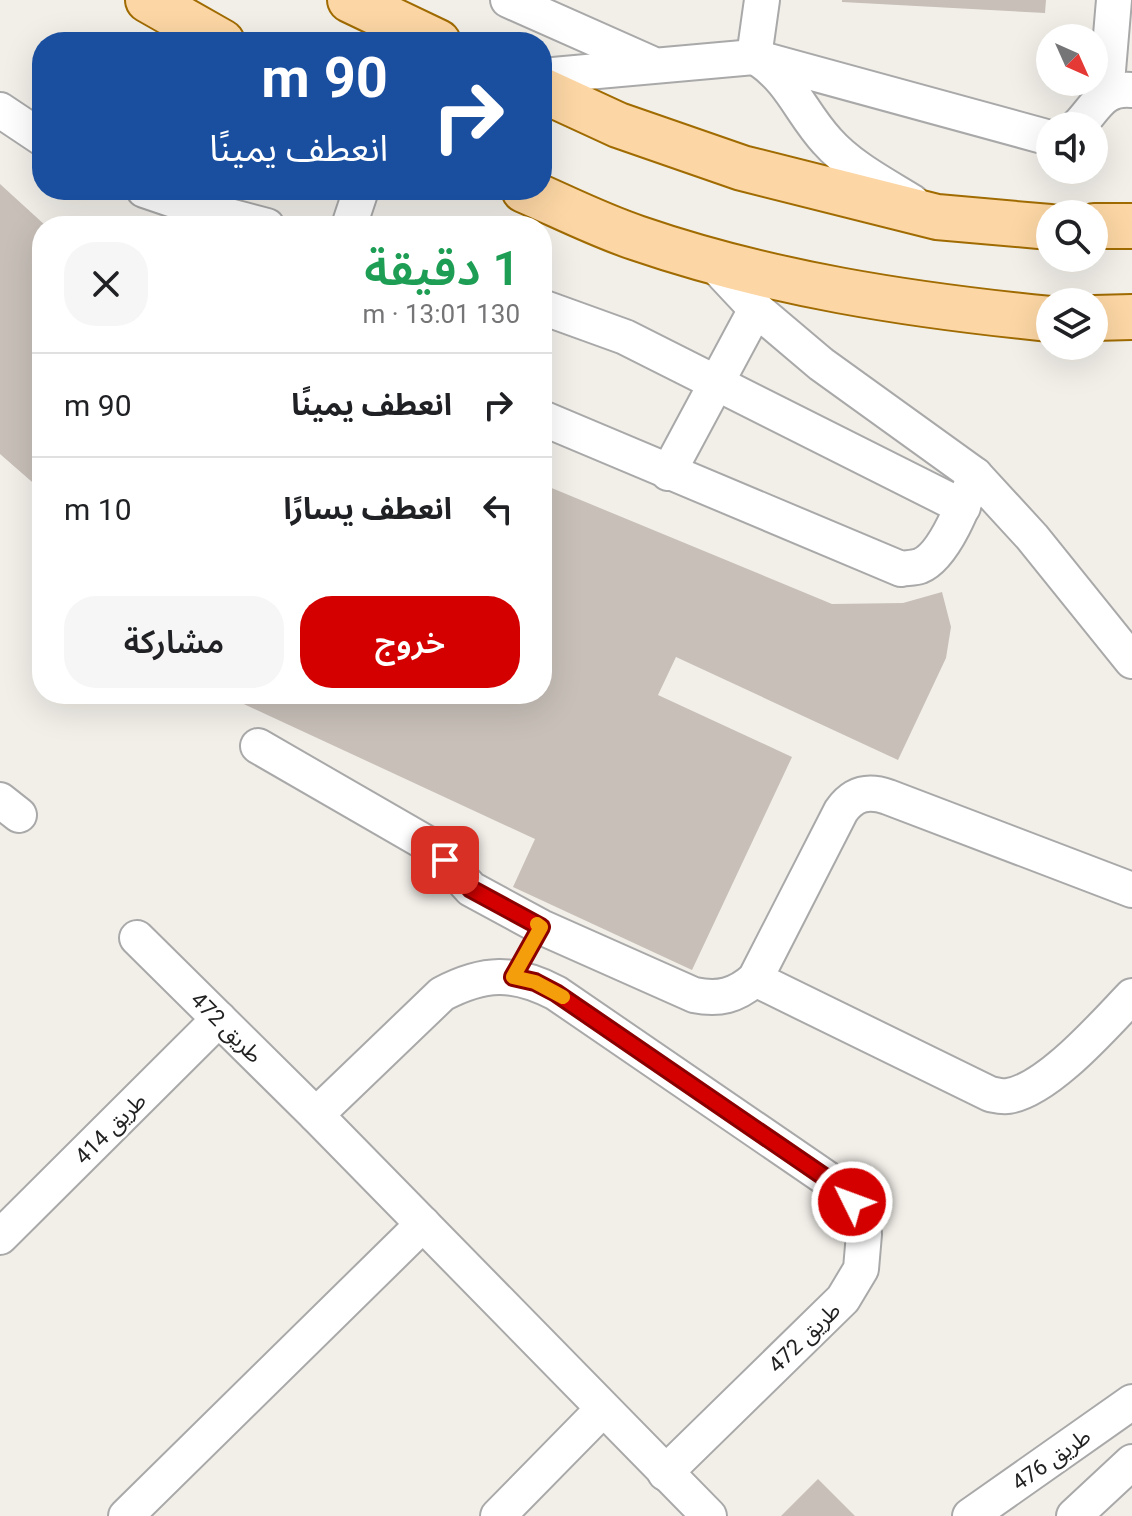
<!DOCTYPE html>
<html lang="ar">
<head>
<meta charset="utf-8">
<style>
  body { margin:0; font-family:Roboto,"Noto Sans Arabic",sans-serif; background:#f6f6f6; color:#202124; direction:rtl; height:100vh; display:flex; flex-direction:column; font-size:30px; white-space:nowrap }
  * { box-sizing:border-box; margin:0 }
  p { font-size:26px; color:#757577 }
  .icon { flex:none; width:44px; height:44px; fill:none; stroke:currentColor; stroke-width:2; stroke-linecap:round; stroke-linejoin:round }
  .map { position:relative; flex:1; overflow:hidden; direction:ltr }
  .drawer { position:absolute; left:32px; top:216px; width:520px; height:488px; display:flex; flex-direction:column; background:#fff; border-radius:32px; box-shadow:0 8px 32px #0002; direction:rtl }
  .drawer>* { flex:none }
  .top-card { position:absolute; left:32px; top:32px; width:520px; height:168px; border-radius:32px; box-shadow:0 8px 32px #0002; direction:rtl; background:#1a4fa0; color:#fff; overflow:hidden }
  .needle { width:52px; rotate:135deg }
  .controls { position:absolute; left:1036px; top:24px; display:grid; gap:16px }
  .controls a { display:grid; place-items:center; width:72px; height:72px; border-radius:50%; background:#fff; box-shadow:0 8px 32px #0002; font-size:40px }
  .pin { position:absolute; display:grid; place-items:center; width:68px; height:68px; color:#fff; margin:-34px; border-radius:16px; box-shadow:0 4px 12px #0006 }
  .me { position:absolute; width:88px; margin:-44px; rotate:312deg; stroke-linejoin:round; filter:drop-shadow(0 0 6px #0008) }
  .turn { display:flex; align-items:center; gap:28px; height:168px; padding:0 32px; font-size:36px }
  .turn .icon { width:104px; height:104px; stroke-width:2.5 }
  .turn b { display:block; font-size:56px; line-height:68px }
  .round { display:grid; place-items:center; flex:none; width:84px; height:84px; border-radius:32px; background:#f6f6f6 }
  .headline { display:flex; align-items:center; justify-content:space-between; height:136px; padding:0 32px }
  h1 { font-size:48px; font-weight:600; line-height:60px; color:#1e9e55 }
  .cta { display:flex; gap:16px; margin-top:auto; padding:16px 32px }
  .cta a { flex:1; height:92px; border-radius:32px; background:#d40000; color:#fff; font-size:32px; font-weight:600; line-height:92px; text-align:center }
  .cta a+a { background:#f6f6f6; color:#202124 }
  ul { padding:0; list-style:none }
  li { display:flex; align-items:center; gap:24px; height:104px; padding:0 32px; border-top:2px solid #e0e0e0 }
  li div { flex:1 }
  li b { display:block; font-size:30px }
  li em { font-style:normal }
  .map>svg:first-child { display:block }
</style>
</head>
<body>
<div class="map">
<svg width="1132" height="1516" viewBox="0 0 1132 1516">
  <rect width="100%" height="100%" fill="#f2efe9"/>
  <g fill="#c7bfb8">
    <polygon points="842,0 1046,0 1045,13 842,2"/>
    <polygon points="0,184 46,226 42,226 42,480 39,488 0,454"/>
    <polygon points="542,484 832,604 903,603 942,592 951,627 946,658 898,760 676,657 658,695 792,757 692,970 513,887 535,839 233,699 235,694 542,694"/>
    <polygon points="818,1479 855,1516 781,1516"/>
  </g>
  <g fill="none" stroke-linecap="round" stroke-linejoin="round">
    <g stroke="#a9a9a9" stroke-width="38">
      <g id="minor">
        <polyline points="508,0 650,63"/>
        <polyline points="754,57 762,0"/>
        <path d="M 760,60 C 791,81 802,114 827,141 C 850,167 883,184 912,202"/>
        <polyline points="542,76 754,57 1050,138"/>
        <polyline points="1106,94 1114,0"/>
        <polyline points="0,110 42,138"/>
        <path d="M 1078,126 C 1096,108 1102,87 1132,90"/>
        <polyline points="144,190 191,206 267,226"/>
        <polyline points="349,226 361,190"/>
        <polyline points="711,261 756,309 821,364 975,475 1032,537 1132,661"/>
        <polyline points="542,307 625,337 963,507"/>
        <path d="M 542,418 L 901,569 C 906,568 914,568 920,566 C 945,556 966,499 975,475"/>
        <polyline points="668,473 756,309"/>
        <path d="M 258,746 L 433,847 L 471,889 L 541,927 L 694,995 C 719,1000 736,996 755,979 L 841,811 C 853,794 868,790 888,797 L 1132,890"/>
        <polyline points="0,800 19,815"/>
        <polyline points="137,938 316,1115 709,1516"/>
        <path d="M 755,979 L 990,1094 C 995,1095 1002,1097 1008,1096 C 1048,1090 1104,1025 1132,996"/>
        <path d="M 316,1115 L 442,994 C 484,972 514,971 556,993 L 826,1178 L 852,1202 L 864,1234 L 861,1269 L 843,1299 L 665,1473"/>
        <polyline points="0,1237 219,1019"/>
        <polyline points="126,1516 423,1224"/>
        <polyline points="498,1516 602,1410"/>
        <polyline points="970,1516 1132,1402"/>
        <polyline points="1074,1516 1132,1462"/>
      </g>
    </g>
    <g stroke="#a06b00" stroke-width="48">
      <g id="major">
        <polyline points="148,0 222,42"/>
        <polyline points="350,0 438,42"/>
        <polyline points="542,90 618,125 742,168 937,217 1050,227"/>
        <path d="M 524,190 C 561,206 598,225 637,238 C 771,284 909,305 1050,319"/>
        <polyline points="1094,226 1132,226"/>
        <polyline points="1094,318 1132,317"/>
      </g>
    </g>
    <use href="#minor" stroke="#fff" stroke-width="34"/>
    <use href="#major" stroke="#fcd6a4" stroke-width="44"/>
  </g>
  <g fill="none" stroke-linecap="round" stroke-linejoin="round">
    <g stroke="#8a0000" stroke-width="20">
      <polyline id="route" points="445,860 471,889 541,927 513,977 535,982 556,993 826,1178 852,1202"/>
    </g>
    <use href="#route" stroke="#d40000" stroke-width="14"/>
    <polyline stroke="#f59e0b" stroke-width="14" points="537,924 541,927 513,977 535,982 563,997"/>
  </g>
  <g text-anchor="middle" stroke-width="6" stroke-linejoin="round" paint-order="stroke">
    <g font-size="22" fill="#222" stroke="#fff">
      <text transform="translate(227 1027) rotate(45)" y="8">طريق 472</text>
      <text transform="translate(110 1128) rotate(-45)" y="8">طريق 414</text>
      <text transform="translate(804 1337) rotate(-44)" y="8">طريق 472</text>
      <text transform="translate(1051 1459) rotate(-35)" y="8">طريق 476</text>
    </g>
  </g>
</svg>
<div class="controls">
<a><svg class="needle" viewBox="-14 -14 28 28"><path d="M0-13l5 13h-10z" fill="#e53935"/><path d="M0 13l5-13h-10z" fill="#757577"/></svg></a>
<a><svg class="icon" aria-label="sound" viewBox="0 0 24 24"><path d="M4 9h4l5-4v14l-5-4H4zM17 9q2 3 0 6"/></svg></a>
<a><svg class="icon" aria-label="search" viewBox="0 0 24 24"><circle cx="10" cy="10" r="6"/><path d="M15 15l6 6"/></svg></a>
<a><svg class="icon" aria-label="layers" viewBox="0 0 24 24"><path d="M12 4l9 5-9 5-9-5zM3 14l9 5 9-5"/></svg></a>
</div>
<div class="pin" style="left:445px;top:860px;background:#d93025"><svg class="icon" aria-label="arrive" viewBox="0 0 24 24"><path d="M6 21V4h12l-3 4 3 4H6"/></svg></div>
<svg class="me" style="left:852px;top:1202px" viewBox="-20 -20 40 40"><circle r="17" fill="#d40000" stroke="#fff" stroke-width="3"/><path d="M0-11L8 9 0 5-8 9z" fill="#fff"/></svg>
<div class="top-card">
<div class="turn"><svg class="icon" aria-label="right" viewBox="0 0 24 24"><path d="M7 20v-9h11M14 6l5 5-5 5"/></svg><div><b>90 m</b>انعطف يمينًا</div></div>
</div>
<section class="drawer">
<div class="headline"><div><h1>1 دقيقة</h1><p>130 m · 13:01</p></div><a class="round"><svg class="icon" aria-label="close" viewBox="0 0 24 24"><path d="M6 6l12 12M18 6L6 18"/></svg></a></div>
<ul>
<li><svg class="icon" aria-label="right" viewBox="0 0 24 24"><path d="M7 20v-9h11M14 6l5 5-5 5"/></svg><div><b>انعطف يمينًا</b></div><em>90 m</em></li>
<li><svg class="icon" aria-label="left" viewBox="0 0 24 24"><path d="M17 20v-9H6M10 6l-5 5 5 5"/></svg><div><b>انعطف يسارًا</b></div><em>10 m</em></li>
</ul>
<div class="cta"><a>خروج</a><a>مشاركة</a></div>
</section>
</div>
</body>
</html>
